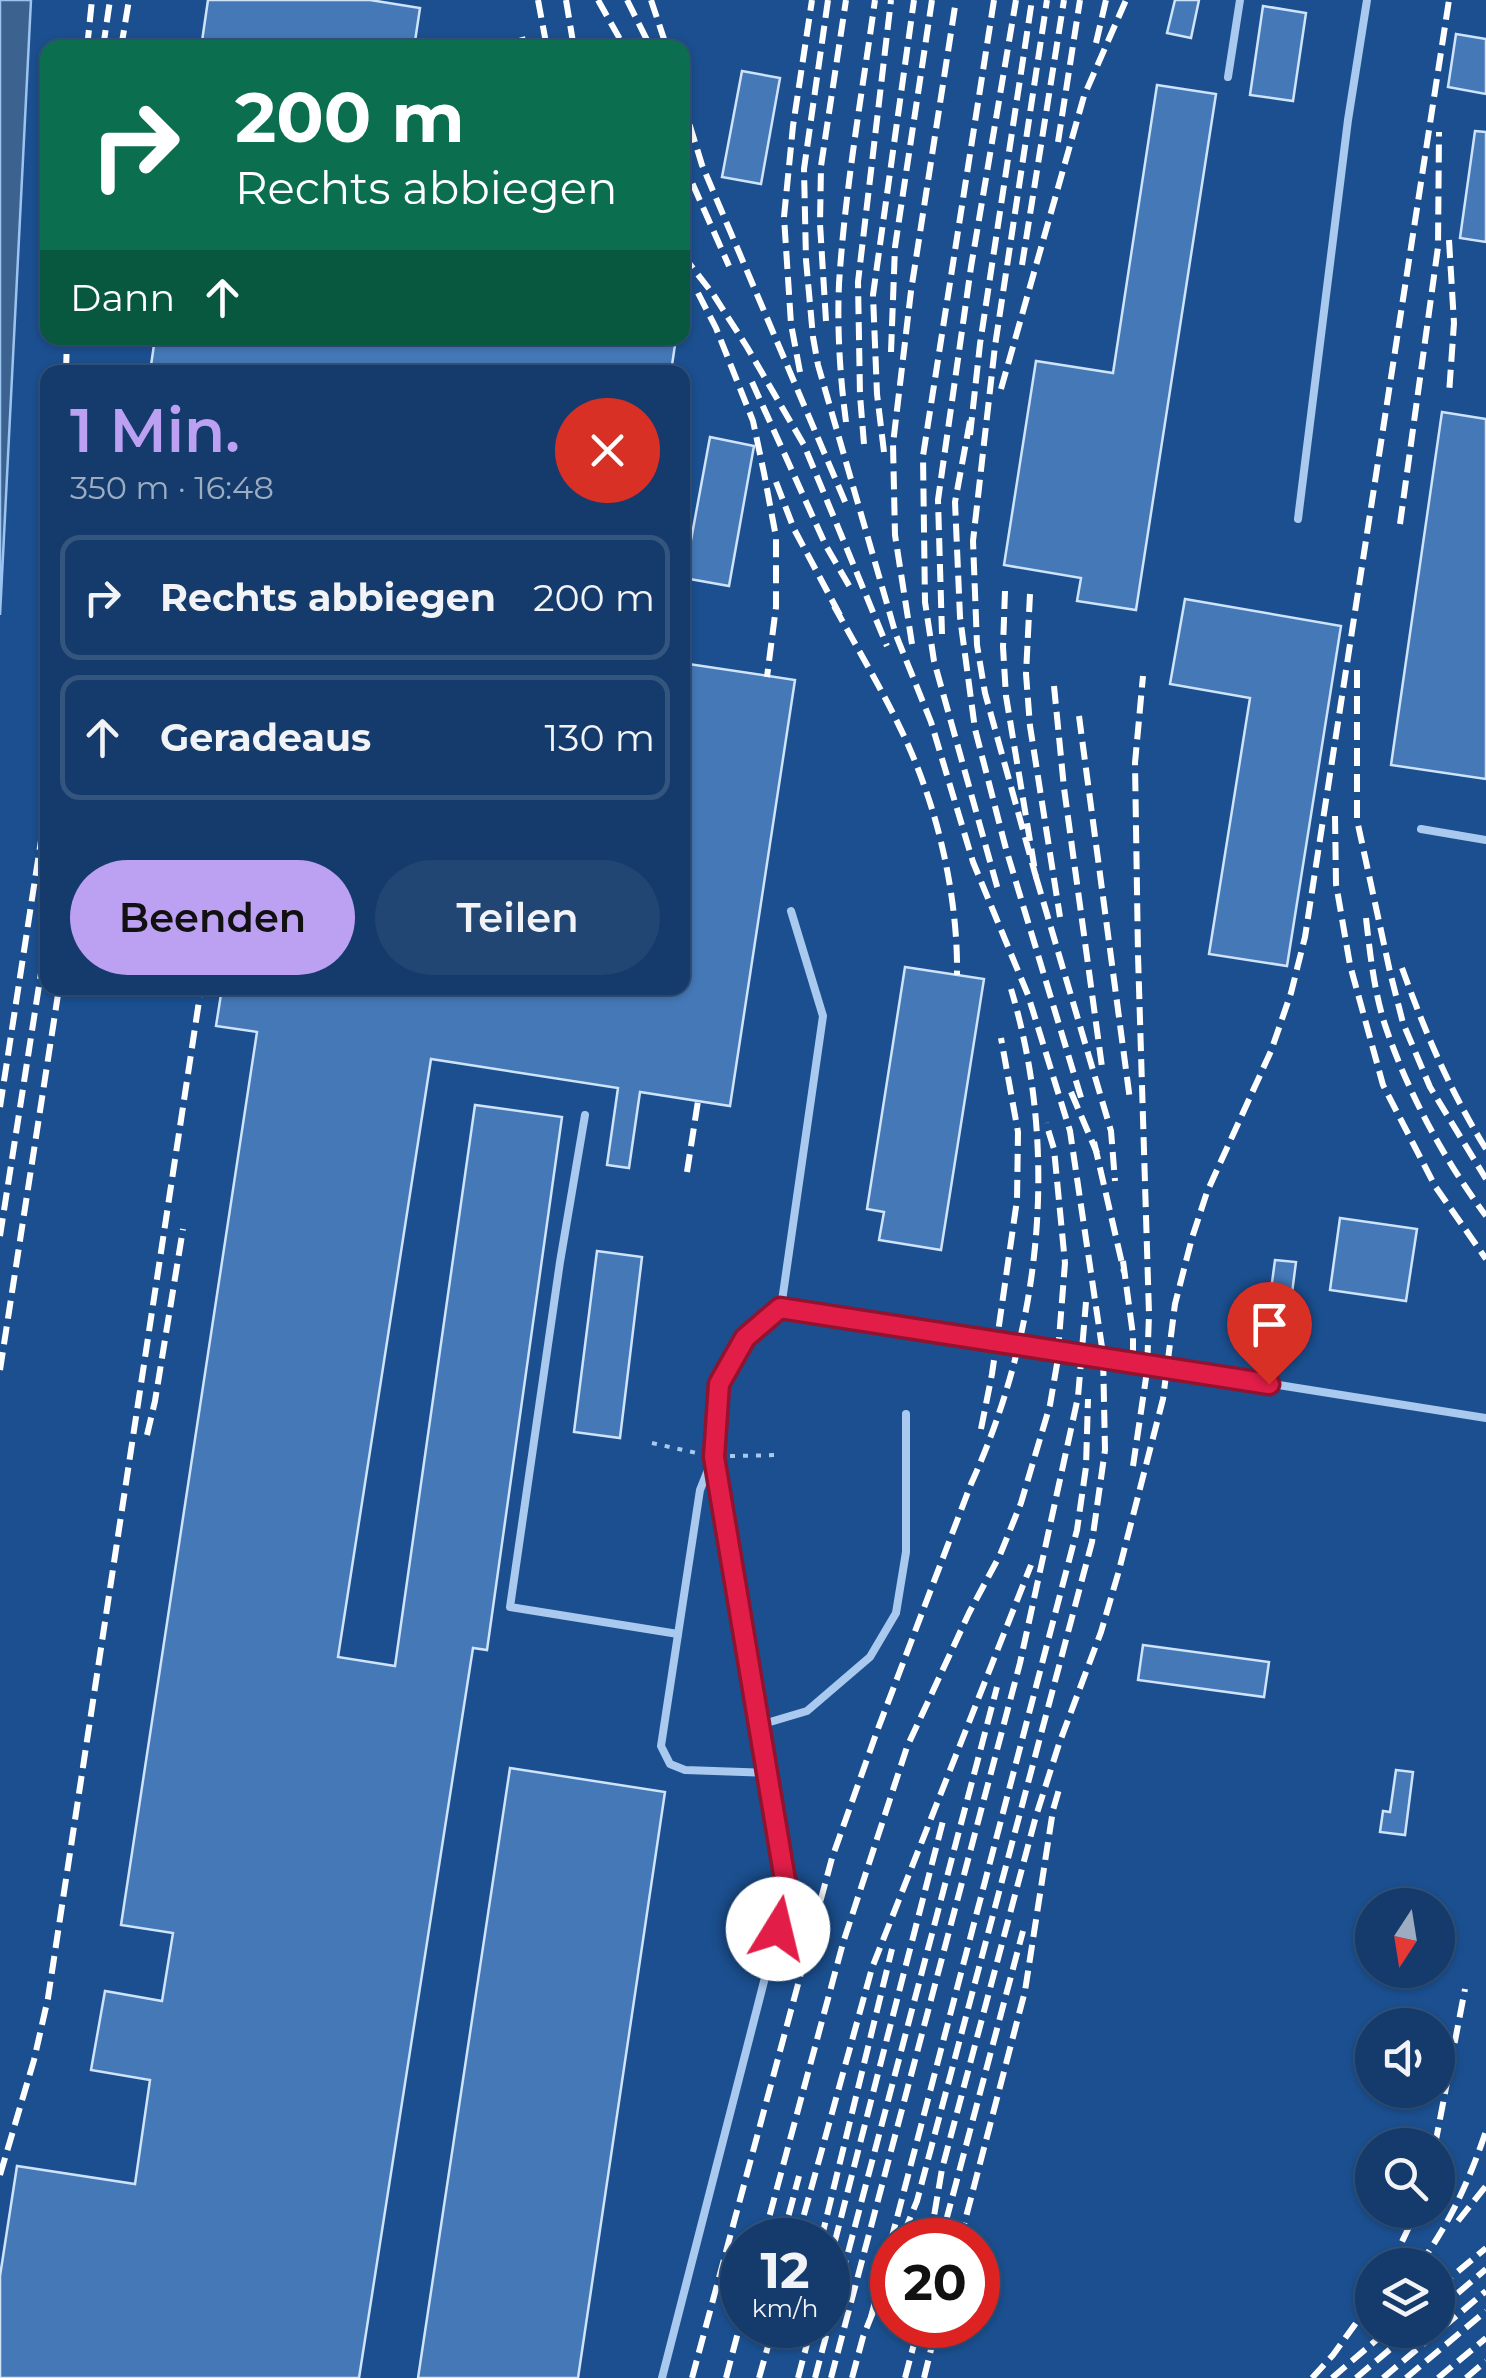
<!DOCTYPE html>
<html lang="de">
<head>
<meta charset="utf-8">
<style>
  body { margin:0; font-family:Montserrat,sans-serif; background:#214673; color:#f1f3f6; height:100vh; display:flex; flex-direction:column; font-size:38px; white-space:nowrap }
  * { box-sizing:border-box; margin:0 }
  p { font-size:32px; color:#9dadc1 }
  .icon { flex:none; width:55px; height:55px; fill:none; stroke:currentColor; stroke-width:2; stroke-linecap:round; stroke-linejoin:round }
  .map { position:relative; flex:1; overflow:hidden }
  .drawer { position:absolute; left:40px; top:365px; width:650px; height:630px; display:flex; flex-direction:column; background:#143b6b; border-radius:20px; box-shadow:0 2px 8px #0004,0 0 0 2px #33557e }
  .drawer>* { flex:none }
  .guide { position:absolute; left:40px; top:40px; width:650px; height:305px; border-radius:20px; box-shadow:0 2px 8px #0004,0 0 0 2px #33557e; background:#0b6e4f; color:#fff; overflow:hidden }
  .needle { width:65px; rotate:192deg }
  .tools { position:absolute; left:1355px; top:1888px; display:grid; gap:20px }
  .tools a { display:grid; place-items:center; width:100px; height:100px; border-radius:50%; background:#143b6b; box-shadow:0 2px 8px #0004,0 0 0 2px #33557e; font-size:50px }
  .speed { position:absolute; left:720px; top:2218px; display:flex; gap:20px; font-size:50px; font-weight:700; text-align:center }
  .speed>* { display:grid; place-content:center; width:130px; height:130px; border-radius:50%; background:#143b6b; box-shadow:0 2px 8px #0004,0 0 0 2px #33557e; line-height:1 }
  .speed small { font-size:25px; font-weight:400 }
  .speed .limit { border:15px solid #d22; background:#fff; color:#111 }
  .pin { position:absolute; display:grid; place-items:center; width:85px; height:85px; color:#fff; margin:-102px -42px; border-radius:50% 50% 50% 0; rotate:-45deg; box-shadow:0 0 10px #0007 }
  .pin .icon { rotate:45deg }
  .me { position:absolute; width:110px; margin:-55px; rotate:9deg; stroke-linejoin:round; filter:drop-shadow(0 0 8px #0008) }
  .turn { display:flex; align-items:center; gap:35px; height:210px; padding:0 30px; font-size:45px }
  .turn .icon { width:130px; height:130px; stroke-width:2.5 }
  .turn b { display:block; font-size:70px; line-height:85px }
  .then { display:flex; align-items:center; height:95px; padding:0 30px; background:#0003; gap:20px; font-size:38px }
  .round { display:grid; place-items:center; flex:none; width:105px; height:105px; border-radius:52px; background:#214673 }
  .headline { display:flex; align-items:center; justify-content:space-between; height:170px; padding:0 30px }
  h1 { font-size:60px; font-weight:600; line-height:75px; color:#bca0f2 }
  .button { display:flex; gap:20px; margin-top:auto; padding:20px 30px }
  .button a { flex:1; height:115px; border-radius:60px; background:#bca0f2; color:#111; font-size:40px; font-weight:600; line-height:115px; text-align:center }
  .button a+a { background:#214673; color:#f1f3f6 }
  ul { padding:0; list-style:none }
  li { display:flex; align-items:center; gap:30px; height:125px; margin:0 20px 15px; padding:0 10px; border:5px solid #33557e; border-radius:20px }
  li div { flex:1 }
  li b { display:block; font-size:38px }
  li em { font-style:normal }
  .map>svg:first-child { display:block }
</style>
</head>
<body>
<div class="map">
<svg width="1486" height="2378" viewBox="0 0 1486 2378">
  <rect width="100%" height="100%" fill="#1b4f8f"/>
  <polygon fill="#3c6290" stroke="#9cc4f0" stroke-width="2.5" points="0,0 31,0 0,615"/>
  <g fill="#4478b7" stroke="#cfe3fa" stroke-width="2.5">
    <polygon points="208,0 370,0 420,8 414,48 201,48"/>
    <polygon points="1175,0 1199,0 1191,38 1167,33"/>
    <polygon points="1263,6 1306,13 1293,101 1250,95"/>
    <polygon points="1456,34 1486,39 1486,94 1448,87"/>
    <polygon points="742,71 780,78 761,184 722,177"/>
    <polygon points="1157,85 1216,94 1136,610 1077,601 1081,578 1004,565 1036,361 1113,373"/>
    <polygon points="1475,131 1486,132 1486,242 1460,238"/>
    <polygon points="155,338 676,338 671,372 150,372"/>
    <polygon points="1442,412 1486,419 1486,779 1391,765"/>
    <polygon points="710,437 754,446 729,586 684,578"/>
    <polygon points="1185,599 1341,626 1287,966 1209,954 1250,698 1170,684"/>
    <polygon points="682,663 795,680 730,1106 640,1092 629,1168 607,1165 618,1088 431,1059 338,1657 395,1666 475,1105 562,1117 487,1650 473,1648 359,2378 0,2378 0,2276 17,2166 135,2184 150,2080 91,2070 105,1991 162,2001 173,1933 121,1925 257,1032 216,1026 222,988 682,988"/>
    <polygon points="905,967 984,979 941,1250 879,1240 884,1212 867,1209"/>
    <polygon points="1340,1218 1417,1229 1406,1301 1330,1290"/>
    <polygon points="597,1251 642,1257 620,1438 574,1432"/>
    <polygon points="1275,1260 1296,1262 1292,1293 1271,1290"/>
    <polygon points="1143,1645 1269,1662 1264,1697 1138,1680"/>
    <polygon points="510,1768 665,1792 578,2378 418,2378"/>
    <polygon points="1396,1770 1413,1772 1405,1835 1380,1832 1383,1811 1390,1812"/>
  </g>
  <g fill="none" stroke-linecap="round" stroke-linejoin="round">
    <g stroke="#a9c9ee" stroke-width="4" stroke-dasharray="5 8" stroke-linecap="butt">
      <polyline points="652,1443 701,1454"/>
      <polyline points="730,1456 780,1455"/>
    </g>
    <g stroke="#a9c9ee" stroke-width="8">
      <polyline points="1228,77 1240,0"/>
      <polyline points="1298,519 1348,120 1367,0"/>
      <polyline points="1421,829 1486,840"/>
      <polyline points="585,1115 560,1262 510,1607 678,1634"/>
      <polyline points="781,1308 823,1016 791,911"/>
      <polyline points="1197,1372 1486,1418"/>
      <polyline points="712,1460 700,1490 661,1746 670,1764 685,1770 768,1773"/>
      <polyline points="760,1725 807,1711 870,1657 896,1613 906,1552 906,1414"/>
      <polyline points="662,2378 787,1892 714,1457 719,1384 745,1338 781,1308 962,1335"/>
    </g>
    <g stroke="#fff" stroke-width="6" stroke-dasharray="18 8" stroke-linecap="butt">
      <polyline points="538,0 547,48"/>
      <polyline points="566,0 574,48"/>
      <polyline points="598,0 625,48"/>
      <polyline points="627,0 651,48"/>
      <polyline points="651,0 667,48"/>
      <polyline points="828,0 804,169 806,260 813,337 818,365 896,635 931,722 973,862 1028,995 1070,1131 1103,1354 1105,1450 1092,1542 917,2201 901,2240"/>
      <polyline points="994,0 923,456 925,602 934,661 998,890"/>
      <polyline points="522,37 525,48"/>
      <polyline points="1096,43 1106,0"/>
      <polyline points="87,48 92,0"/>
      <polyline points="103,48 110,0"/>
      <polyline points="121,48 129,0"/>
      <polyline points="682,100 702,165 846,504"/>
      <polyline points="1058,142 1080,0"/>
      <polyline points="682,160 729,266"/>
      <polyline points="1449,240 1454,323 1449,394"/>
      <polyline points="682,254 713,294 747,347 804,445 887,646"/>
      <polyline points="1022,265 1064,0"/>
      <polyline points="698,293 716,328 753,421 764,473 776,537 776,607 767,677"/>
      <polyline points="826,321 820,224 821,166 846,0"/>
      <polyline points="891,352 895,247 932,0"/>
      <polyline points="66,372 67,338"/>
      <polyline points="800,372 791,324 784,217 793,126 812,0"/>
      <polyline points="752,382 826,546 851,589"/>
      <polyline points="1001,389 1084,96 1126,0"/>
      <polyline points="970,421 955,502 960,617 975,729 1006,849 1083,1104"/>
      <path d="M 846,422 C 840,376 837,330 839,284 C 845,189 862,94 875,0"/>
      <polyline points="970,435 980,344 1032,0"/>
      <polyline points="864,444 860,395 858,282 891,0"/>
      <polyline points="884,452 877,394 873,295 914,0"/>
      <polyline points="776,482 794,529 841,617"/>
      <polyline points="1400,524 1438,247 1439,132"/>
      <polyline points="1005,591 1003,647 1006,696 1036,877 985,693 977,645 973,541 995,346 1047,0"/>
      <polyline points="1030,594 1026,674 1030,726 1060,917"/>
      <path d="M 834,606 C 866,664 902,722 924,785 C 945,843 958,914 957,975"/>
      <polyline points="942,634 938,500 971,267 1016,0"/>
      <polyline points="912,644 895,535 893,444 911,291 956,0"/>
      <polyline points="1357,670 1357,820 1390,972 1403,1023 1430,1087 1486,1179"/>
      <polyline points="1054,686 1064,788 1102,1067"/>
      <polyline points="1079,716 1130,1100"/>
      <polyline points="1335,816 1336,884 1350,965 1383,1085 1435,1186 1486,1259"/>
      <polyline points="1036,877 1111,1131 1115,1181"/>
      <path d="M 1366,918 C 1370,953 1374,991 1385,1025 C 1408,1093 1443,1158 1486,1216"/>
      <path d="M 1402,968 C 1425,1032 1450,1091 1486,1149"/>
      <polyline points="1071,1092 1097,1153"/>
      <polyline points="0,1107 48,795"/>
      <polyline points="1094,1142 1124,1272"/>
      <polyline points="687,1172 698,1101"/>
      <polyline points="0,1236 48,928"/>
      <polyline points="1123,1261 1133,1335 1133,1365"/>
      <polyline points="0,1370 59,988"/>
      <polyline points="981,1429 992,1374 1017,1200 1018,1132 1001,1038"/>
      <polyline points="147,1435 155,1401 183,1229"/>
      <polyline points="1133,1466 1147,1371 1149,1314 1138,955 1135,763 1143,676"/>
      <polyline points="1435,2145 1465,1989"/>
      <polyline points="0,2175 34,2060 48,1998 201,988"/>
      <polyline points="946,2221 1023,1931"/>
      <polyline points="1458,2221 1486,2186"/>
      <polyline points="763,2240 843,1943 907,1747 969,1613 1000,1555 1021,1503 1050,1405 1057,1364 1065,1263 1054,1149 1046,1123"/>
      <polyline points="782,2240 799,2176"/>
      <polyline points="797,2240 872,1968 1031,1565"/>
      <polyline points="821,2240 892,1949"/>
      <polyline points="930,2240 942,2169 1036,1816 1059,1744 1101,1632 1118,1574 1163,1399 1175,1304 1192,1238 1207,1192 1271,1051 1291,993 1305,937 1449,0"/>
      <polyline points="960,2240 1025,1991 1053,1810 1060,1786"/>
      <polyline points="1391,2265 1417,2210"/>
      <path d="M 1419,2265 C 1449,2225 1470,2179 1486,2131"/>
      <polyline points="828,2268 944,1817"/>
      <polyline points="1438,2288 1486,2248"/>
      <polyline points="1438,2310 1486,2269"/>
      <polyline points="871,2317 1077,1530 1086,1467 1088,1399"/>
      <path d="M 692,2378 L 832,1858 L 876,1734 L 971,1484 C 1041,1330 1060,1152 1011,989"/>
      <polyline points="726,2378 742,2317"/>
      <polyline points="759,2378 774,2325"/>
      <polyline points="798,2378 812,2325"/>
      <polyline points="815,2378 997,1687"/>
      <polyline points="831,2378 1020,1663 1078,1397 1086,1302"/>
      <polyline points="852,2378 863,2337 875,2307"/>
      <polyline points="905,2378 919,2325"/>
      <polyline points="924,2378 937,2325"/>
      <polyline points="1312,2378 1333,2355 1372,2301"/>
      <polyline points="1332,2378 1388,2330"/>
      <polyline points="1356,2378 1413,2330"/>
      <polyline points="1383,2378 1486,2291"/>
      <polyline points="1406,2378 1486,2311"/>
      <polyline points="1438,2378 1486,2338"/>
      <polyline points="1466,2378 1486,2361"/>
    </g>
    <polyline stroke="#a9c9ee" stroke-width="8" points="962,1335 1197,1372"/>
  </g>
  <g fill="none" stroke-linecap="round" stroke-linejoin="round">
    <g stroke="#92132f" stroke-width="25">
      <polyline id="route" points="778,1929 787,1892 714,1457 719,1384 745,1338 780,1308 1269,1384"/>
    </g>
    <use href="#route" stroke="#e11d48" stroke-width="18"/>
  </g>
</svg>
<div class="tools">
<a><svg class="needle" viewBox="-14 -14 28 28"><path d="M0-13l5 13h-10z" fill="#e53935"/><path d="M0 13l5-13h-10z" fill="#9dadc1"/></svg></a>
<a><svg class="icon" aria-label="sound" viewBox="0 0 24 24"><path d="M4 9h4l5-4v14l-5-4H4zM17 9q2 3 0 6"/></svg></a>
<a><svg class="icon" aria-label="search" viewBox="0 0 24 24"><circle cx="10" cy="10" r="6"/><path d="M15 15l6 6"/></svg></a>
<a><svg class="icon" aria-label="layers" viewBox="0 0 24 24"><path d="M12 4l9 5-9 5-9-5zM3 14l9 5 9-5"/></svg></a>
</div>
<div class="speed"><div>12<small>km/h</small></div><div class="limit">20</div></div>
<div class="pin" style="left:1269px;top:1384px;background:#d93025"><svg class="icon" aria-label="arrive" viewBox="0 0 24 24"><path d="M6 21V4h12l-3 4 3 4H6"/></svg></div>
<svg class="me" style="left:778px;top:1929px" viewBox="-20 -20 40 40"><circle r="19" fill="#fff"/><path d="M0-13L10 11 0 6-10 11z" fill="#e11d48"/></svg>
<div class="guide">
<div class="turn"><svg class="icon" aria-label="right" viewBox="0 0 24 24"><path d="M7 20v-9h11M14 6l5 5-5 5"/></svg><div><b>200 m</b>Rechts abbiegen</div></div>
<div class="then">Dann<svg class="icon" aria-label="ahead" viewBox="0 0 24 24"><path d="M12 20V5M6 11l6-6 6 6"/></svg></div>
</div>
<section class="drawer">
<div class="headline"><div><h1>1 Min.</h1><p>350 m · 16:48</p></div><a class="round" style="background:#d93025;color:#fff"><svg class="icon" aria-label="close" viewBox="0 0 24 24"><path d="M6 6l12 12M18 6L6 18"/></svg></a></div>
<ul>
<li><svg class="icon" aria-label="right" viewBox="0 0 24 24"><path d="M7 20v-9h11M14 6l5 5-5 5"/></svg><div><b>Rechts abbiegen</b></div><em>200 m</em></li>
<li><svg class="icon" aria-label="ahead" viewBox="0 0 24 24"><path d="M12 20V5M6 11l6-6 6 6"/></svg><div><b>Geradeaus</b></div><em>130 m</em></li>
</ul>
<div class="button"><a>Beenden</a><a>Teilen</a></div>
</section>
</div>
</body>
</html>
